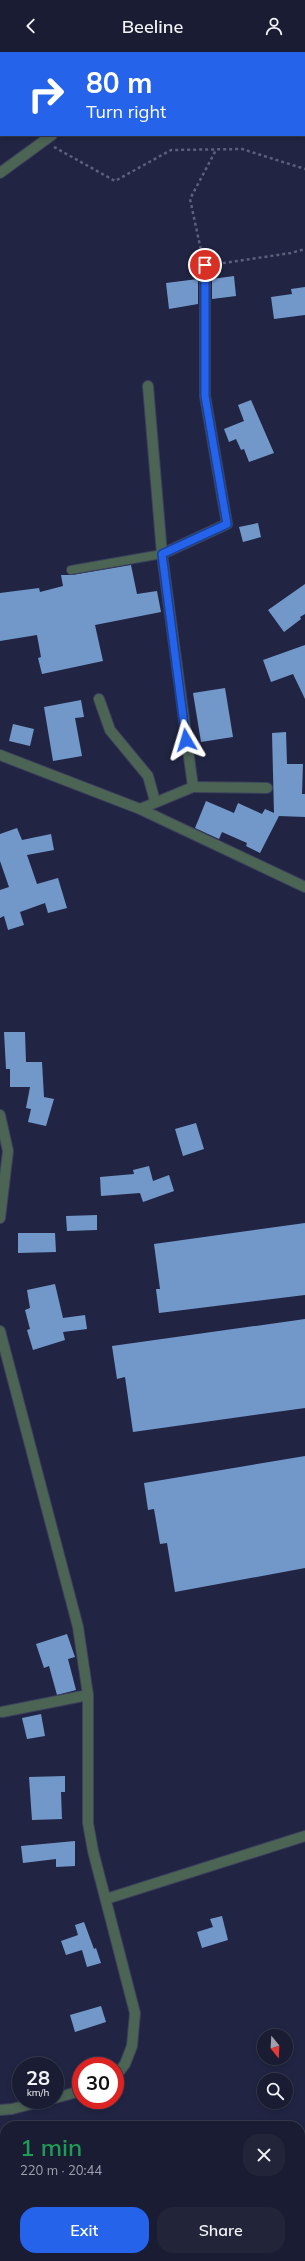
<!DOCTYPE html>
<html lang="en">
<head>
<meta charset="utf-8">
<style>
  body { margin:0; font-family:Mulish,sans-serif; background:#22253a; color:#f1f3f6; height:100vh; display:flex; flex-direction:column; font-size:15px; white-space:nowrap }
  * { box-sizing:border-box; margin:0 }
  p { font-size:13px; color:#9fa1ac }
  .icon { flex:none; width:22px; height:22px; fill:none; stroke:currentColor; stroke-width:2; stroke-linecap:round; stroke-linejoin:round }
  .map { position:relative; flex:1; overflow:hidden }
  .drawer { position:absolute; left:0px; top:2069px; width:305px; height:140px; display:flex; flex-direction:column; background:#191c32; border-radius:16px 16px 0 0; box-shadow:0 2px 6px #0003,0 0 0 1px #373a4d }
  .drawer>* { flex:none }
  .guide { position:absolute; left:0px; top:0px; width:305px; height:84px; box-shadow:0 2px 6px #0003,0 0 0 1px #373a4d; background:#2563eb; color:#fff; overflow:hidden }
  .needle { width:26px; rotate:162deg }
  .buttons { position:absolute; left:257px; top:1977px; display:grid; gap:8px }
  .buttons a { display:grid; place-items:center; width:36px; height:36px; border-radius:50%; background:#191c32; box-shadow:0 2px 6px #0003,0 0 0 1px #373a4d; font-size:20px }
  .speed { position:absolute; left:12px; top:2005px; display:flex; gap:8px; font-size:20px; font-weight:700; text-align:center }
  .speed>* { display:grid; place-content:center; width:52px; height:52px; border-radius:50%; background:#191c32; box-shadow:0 2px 6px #0003,0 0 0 1px #373a4d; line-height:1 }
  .speed small { font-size:10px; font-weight:400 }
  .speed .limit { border:6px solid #d22; background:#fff; color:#111 }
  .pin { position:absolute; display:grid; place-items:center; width:34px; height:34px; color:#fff; margin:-17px; border:2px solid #fff; border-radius:50%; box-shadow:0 1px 4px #0007 }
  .me { position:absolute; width:44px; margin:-22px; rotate:353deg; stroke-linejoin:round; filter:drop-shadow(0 0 3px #0008) }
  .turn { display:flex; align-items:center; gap:14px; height:84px; padding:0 20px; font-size:18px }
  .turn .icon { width:52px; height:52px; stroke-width:2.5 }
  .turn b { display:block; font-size:28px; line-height:34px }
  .round { display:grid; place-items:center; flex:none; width:42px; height:42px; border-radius:16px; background:#22253a }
  .summary { display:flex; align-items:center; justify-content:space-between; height:68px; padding:0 20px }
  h1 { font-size:24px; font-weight:600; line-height:30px; color:#1e9e55 }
  .cta { display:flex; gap:8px; margin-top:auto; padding:8px 20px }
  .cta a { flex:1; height:46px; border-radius:16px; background:#2563eb; color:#fff; font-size:16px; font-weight:600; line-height:46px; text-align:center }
  .cta a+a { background:#22253a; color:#f1f3f6 }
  header { display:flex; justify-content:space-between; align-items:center; height:52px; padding:0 20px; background:#191c32; font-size:18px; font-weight:600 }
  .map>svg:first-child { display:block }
</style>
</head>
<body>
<header><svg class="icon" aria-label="back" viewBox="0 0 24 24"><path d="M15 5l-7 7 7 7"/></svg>Beeline<svg class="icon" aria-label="person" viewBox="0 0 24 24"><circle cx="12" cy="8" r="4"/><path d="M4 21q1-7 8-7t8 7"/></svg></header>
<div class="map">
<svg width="305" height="2209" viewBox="0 0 305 2209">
  <rect width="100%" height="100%" fill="#212543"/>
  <g fill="#7298ca">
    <polygon points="234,224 236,244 212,247 212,227"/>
    <polygon points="198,227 198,252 169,257 166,231"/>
    <polygon points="305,235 305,263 274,267 271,245 292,242 291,237"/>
    <polygon points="251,348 274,401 249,410 244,397 241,398 236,387 229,390 224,377 244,369 238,353"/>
    <polygon points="258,471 261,485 243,490 239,475"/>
    <polygon points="131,513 137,542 157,539 161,560 95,573 103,609 42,622 38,606 41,605 37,583 0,589 0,541 39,536 40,540 63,534 61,523 72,523"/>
    <polygon points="305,532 305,562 300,565 301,567 284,580 268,558"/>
    <polygon points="305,593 305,647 293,622 271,630 263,608"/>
    <polygon points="225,636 233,685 201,690 193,641"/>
    <polygon points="81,648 84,665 75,666 82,704 53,709 44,655"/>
    <polygon points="13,672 34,677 30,694 9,689"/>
    <polygon points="286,680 287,712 303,712 302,742 305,742 305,765 279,764 260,801 246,794 247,791 222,780 219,787 195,776 206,749 234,761 238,751 262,762 265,757 274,761 272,681"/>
    <polygon points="17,776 22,788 51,782 54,798 27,803 37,832 58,826 67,856 48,861 45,851 20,860 24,873 8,878 4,864 0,866 0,838 9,835 0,809 0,782"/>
    <polygon points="4,980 25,980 26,1010 42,1010 44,1045 54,1047 46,1074 28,1070 31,1057 26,1056 30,1035 10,1035 10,1017 6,1017"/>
    <polygon points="196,1071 204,1097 183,1104 175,1077"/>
    <polygon points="149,1114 153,1129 169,1123 174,1139 143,1150 140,1141 101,1144 100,1125 134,1122 133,1118"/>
    <polygon points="97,1163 97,1178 67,1179 66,1164"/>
    <polygon points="305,1171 305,1243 159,1261 156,1237 160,1237 154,1192"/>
    <polygon points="18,1181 55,1181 56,1200 18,1201"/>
    <polygon points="55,1232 63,1266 85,1263 87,1277 63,1280 65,1288 33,1298 27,1278 30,1277 25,1258 30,1256 27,1238"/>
    <polygon points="305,1267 305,1356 133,1380 125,1325 117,1327 112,1294"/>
    <polygon points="305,1404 305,1516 175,1540 167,1491 160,1492 154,1457 148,1458 144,1431"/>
    <polygon points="67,1582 75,1605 68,1607 76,1638 57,1643 49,1614 44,1616 36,1592"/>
    <polygon points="41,1662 45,1684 27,1687 22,1666"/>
    <polygon points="65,1724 65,1740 61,1740 62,1767 32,1768 29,1725"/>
    <polygon points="75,1789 75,1814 56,1815 56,1807 23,1811 21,1794"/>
    <polygon points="222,1864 228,1888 202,1896 197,1880 213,1875 210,1867"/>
    <polygon points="84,1870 94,1897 96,1896 101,1911 87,1915 82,1898 66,1903 61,1889 78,1883 75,1873"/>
    <polygon points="101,1954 106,1970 75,1980 70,1963"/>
  </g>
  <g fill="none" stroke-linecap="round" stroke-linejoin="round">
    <g stroke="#3c405d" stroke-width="10">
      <polyline id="service" points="71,518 162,502"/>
    </g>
    <g stroke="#3c405d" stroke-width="12">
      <g id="minor">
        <polyline points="167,1 169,0"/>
        <polyline points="0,121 52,83"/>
        <polyline points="162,502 227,472 205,344 205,213"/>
        <polyline points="99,647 110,678 148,724 155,749"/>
        <polyline points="0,703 140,757 305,835"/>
        <polyline points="193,735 267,736"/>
        <polyline points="140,757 193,735 162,502 148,334"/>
        <polyline points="2,1660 88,1643"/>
        <polyline points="106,1847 305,1784"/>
      </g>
    </g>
    <g stroke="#3c405d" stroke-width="12">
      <g id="tertiary">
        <polyline points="0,1063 8,1099 0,1166"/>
        <polyline points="0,1279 78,1575 88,1643 88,1771 93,1799 135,1961 132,1994 125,2012 115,2025"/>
        <polyline points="55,2046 81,2039"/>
        <polyline points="0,2058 12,2057 47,2048"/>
      </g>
    </g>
    <g stroke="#5b607b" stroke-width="2.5" stroke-dasharray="3 3" stroke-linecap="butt">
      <polyline points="54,95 115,129 171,98 242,97 305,117"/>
      <polyline points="202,203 190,147 216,98"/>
      <polyline points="217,212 291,201 305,197"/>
    </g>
    <use href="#service" stroke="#4c6454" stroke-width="8"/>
    <use href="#minor" stroke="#4c6454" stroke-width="10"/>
    <use href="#tertiary" stroke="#4c6454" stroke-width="10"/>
  </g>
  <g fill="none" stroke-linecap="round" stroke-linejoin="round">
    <g stroke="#184099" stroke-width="10">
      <polyline id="route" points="186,688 162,502 227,472 205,344 205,213"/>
    </g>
    <use href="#route" stroke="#2563eb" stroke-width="7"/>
  </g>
</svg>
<div class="buttons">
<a><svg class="needle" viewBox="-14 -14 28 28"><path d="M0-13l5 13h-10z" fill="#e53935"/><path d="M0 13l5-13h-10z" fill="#9fa1ac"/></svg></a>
<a><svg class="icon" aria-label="search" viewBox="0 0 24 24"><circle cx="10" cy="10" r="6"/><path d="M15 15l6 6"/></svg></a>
</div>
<div class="speed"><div>28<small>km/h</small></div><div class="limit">30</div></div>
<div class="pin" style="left:205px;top:213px;background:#d93025"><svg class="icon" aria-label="arrive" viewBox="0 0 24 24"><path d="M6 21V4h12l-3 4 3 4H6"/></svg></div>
<svg class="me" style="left:186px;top:688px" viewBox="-20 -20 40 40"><path d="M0-17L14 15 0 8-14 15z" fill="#2563eb" stroke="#fff" stroke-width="4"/></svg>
<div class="guide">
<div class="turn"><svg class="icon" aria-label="right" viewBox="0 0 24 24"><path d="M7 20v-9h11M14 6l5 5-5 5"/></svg><div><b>80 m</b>Turn right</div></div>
</div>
<section class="drawer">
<div class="summary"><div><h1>1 min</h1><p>220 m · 20:44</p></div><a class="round"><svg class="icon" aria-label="close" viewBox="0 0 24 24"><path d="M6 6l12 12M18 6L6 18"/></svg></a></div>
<div class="cta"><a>Exit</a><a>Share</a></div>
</section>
</div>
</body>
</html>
